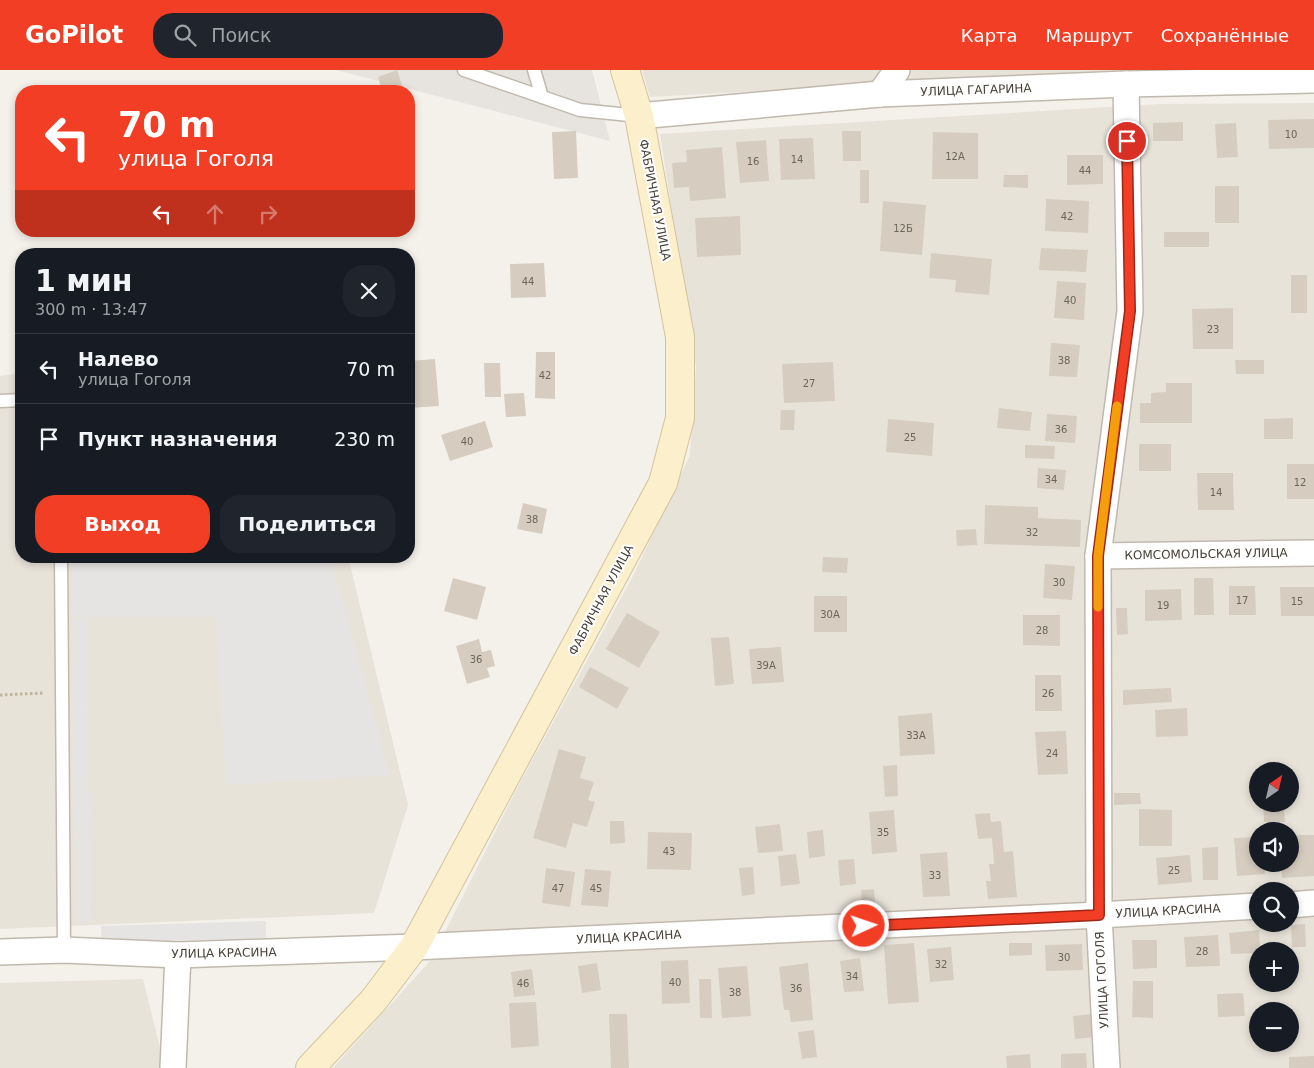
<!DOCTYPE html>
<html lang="ru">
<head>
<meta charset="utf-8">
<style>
  body { margin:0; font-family:"DejaVu Sans",sans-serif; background:#20242c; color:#f1f3f6; height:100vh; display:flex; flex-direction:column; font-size:19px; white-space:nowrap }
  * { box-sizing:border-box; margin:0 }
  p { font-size:16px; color:#9ea1a6 }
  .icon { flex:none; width:28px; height:28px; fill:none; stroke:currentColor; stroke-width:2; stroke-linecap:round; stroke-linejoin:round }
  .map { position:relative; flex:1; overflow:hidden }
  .details { position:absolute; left:15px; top:178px; width:400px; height:315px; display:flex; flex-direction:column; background:#171b24; border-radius:20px; box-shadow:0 2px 8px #0003 }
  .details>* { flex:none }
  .banner { position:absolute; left:15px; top:15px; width:400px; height:152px; border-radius:20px; box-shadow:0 2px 8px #0003; background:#f13e25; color:#fff; overflow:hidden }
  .needle { width:32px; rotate:34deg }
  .tools { position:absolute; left:1249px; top:692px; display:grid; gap:10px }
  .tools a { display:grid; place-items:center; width:50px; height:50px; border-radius:50%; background:#171b24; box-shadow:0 2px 8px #0003; font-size:25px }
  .pin { position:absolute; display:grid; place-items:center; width:42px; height:42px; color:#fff; margin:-21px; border:2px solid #fff; border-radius:50%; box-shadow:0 1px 5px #0007 }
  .me { position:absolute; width:55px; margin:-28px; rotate:87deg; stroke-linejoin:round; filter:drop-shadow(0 0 4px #0008) }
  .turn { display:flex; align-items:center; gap:18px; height:105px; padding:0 20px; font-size:22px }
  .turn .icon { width:65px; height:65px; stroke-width:2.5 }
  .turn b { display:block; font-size:35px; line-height:42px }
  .lanes { display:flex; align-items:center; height:48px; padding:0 20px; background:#0003; justify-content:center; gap:25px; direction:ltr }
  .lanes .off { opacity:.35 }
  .round { display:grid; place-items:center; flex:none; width:52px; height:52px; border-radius:20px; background:#20242c }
  .summary { display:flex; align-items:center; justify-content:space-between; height:85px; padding:0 20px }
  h1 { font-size:30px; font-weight:700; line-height:38px }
  .cta { display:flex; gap:10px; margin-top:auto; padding:10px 20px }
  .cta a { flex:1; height:58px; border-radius:20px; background:#f13e25; color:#fff; font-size:20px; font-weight:700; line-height:58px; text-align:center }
  .cta a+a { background:#20242c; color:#f1f3f6 }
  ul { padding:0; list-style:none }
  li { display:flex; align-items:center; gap:15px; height:70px; padding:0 20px; border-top:1px solid #363941 }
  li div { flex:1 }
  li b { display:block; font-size:19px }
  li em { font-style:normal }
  header { display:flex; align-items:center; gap:30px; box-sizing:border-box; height:70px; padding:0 25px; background:#f13e25; color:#fff }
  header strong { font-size:24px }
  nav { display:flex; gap:28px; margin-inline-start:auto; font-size:18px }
  .search { width:350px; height:45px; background:#20242c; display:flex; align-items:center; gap:12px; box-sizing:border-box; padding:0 18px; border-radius:20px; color:#9ea1a6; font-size:19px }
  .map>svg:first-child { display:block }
</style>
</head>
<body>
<header>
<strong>GoPilot</strong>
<div class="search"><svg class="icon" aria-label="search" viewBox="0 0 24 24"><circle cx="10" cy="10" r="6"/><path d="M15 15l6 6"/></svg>Поиск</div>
<nav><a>Карта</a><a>Маршрут</a><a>Сохранённые</a></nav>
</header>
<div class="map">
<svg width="1314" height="998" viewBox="0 0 1314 998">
  <rect width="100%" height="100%" fill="#f4f1ea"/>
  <g fill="#e8e3d9" fill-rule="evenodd">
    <polygon points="642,0 1213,0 1074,4 650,27"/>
    <path d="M 1314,33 L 1314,998 L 333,998 L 431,890 L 515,722 L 633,506 L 690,385 L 696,297 L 660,64 L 1159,34 ZM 1258,701 L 1290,701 L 1290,734 L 1258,734 ZM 1258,761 L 1290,761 L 1290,794 L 1258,794 ZM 1258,821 L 1290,821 L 1290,854 L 1258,854 ZM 1258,881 L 1290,881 L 1290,914 L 1258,914 ZM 1258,941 L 1290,941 L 1290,974 L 1258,974 Z"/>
    <polygon points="21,303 21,486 348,486 408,735 374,843 0,859 0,306"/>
    <polygon points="143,909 165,998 0,998 0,913"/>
  </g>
  <polygon fill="#e7e3df" points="336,0 592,0 610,71"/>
  <g fill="#e6e4e2">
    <polygon points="72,486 330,486 389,705 226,715 216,547 72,547"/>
    <polygon points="72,549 87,549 90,852 75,852"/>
    <polygon points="266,851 266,868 102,873 101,856"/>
  </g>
  <g fill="#d6cdc0">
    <polygon points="397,0 404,21 382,21 378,7"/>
    <polygon points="296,15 297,21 269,21 269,20"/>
    <polygon points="1314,49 1314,78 1269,79 1268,50"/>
    <polygon points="1183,52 1183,71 1153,71 1153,53"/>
    <polygon points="1236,53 1238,87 1217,88 1215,54"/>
    <polygon points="576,61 578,108 554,109 552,62"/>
    <polygon points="842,61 861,61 861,91 843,91"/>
    <polygon points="933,62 978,63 978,109 932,109"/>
    <polygon points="813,68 815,109 781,110 779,69"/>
    <polygon points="766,70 769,111 740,113 736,72"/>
    <polygon points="722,77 726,128 690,131 689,117 674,118 672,93 687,92 686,80"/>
    <polygon points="1067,85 1103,85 1103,114 1067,115"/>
    <rect x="860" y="100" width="9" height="33"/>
    <polygon points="1004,105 1028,105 1028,118 1003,117"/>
    <rect x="1215" y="116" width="24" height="37"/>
    <polygon points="1046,129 1089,131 1088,163 1045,161"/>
    <polygon points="883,131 926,135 922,185 880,181"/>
    <polygon points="740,146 741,185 697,187 695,148"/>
    <rect x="1164" y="162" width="45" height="15"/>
    <polygon points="1041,178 1088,180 1086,202 1039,200"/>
    <polygon points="931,183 992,189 989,225 955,222 956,210 929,208"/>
    <polygon points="544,193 546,227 511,228 510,194"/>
    <rect x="1291" y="205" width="16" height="38"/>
    <polygon points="1057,211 1086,213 1084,250 1054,248"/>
    <polygon points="1233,238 1233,279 1193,279 1192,239"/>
    <polygon points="1051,273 1080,275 1077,307 1049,306"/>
    <polygon points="536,282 555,282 555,329 535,328"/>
    <polygon points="435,289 439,336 410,338 409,291"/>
    <polygon points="1235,290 1264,290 1264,304 1236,304"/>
    <polygon points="833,292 835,331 784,333 782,294"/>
    <polygon points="484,293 500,293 501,327 485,327"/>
    <polygon points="1166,313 1192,313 1192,353 1140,353 1140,333 1151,333 1151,323 1166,322"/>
    <polygon points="524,323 526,346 506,347 504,324"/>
    <polygon points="999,338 1032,342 1030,361 997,358"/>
    <polygon points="781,340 795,340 794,360 780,360"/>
    <polygon points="1047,344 1077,346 1075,373 1045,371"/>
    <polygon points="1293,348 1293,369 1264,369 1264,349"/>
    <polygon points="888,349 934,353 932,386 886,382"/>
    <polygon points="485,351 493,377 450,391 441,365"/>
    <rect x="1139" y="374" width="32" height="27"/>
    <polygon points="1025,375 1055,376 1054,389 1025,388"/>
    <rect x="1287" y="394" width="27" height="35"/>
    <polygon points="1038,398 1066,400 1064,420 1037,418"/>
    <polygon points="1197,403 1233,403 1234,440 1198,440"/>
    <polygon points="523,433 547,439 542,464 517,459"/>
    <polygon points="985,435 1038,437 1038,448 1081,450 1080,477 984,474"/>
    <polygon points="976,459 977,475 957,476 956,460"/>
    <polygon points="823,487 848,488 847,503 822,502"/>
    <polygon points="1045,494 1075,496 1072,530 1043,528"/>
    <polygon points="453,508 486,517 477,550 444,541"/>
    <polygon points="1194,508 1213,508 1214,545 1194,545"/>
    <polygon points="1229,516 1255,516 1256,545 1229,545"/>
    <polygon points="1280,517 1314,517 1314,546 1281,546"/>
    <polygon points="1181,519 1182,550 1145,551 1145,520"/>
    <rect x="814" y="526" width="33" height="36"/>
    <polygon points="1116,538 1127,538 1128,564 1117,565"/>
    <polygon points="627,543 660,562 639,598 606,579"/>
    <polygon points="1023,545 1060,545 1060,576 1023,575"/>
    <polygon points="729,567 734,614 715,616 711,568"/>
    <polygon points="479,569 482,582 491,580 495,596 487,598 490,607 467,614 456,576"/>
    <polygon points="781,577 784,612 752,614 749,579"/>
    <polygon points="590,597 629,618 617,639 579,617"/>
    <polygon points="1035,605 1061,605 1062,641 1035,641"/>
    <polygon points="1171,618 1172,632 1123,635 1123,620"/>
    <polygon points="1187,638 1188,666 1156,667 1155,640"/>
    <polygon points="932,643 935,684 900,686 898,646"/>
    <polygon points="1066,661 1068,704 1038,705 1035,662"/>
    <polygon points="559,679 586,687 580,708 594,712 588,730 595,732 587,757 573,753 566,778 533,768"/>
    <polygon points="897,695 898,726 885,727 883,696"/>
    <polygon points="1114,723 1140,723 1141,734 1114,735"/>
    <polygon points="1263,734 1284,734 1285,752 1264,752"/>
    <polygon points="1139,739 1172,740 1172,776 1139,776"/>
    <polygon points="894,740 897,782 872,784 869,742"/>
    <polygon points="990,743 991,752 1001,751 1004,782 1013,781 1017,827 988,829 986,811 991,811 989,794 994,794 992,768 978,769 975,744"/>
    <polygon points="610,751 624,751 625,773 610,774"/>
    <polygon points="780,754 783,781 758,783 755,757"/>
    <polygon points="823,760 825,786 809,788 807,762"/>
    <polygon points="648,762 692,763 691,800 647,799"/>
    <polygon points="1290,765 1314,765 1314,806 1282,808 1281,794 1290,794"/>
    <polygon points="1258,767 1258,794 1264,794 1265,804 1237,806 1234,768"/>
    <polygon points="1218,777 1218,810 1203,810 1202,778"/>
    <polygon points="947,782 950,826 923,827 920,784"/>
    <polygon points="796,784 800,814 781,816 778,786"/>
    <polygon points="1190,785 1192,812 1158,815 1156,788"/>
    <polygon points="854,789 856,814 840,816 838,790"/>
    <polygon points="753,797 755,824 742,826 739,798"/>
    <polygon points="546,798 575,802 570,837 542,833"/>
    <polygon points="585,799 611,801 608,837 581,835"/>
    <polygon points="874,819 875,832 862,833 861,820"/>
    <polygon points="1305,854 1306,877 1292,877 1291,855"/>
    <polygon points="1259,860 1260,881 1258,881 1258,883 1231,884 1229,863"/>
    <polygon points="1218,865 1220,896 1186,897 1184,867"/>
    <polygon points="1132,870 1157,870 1157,898 1133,899"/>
    <polygon points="914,873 919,932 888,934 884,875"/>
    <polygon points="1009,873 1032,873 1032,885 1009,886"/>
    <polygon points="1082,874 1083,900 1046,901 1045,875"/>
    <polygon points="1285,876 1286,881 1264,881 1264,878"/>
    <polygon points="951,877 954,910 930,912 927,879"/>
    <polygon points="860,888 864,921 844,922 840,891"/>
    <polygon points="688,890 690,933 662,934 661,891"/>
    <polygon points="597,893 601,920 582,923 578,896"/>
    <polygon points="808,893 813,950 791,952 789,940 784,940 779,897"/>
    <polygon points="747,896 751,946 722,948 718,898"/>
    <polygon points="532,899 535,925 514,927 511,902"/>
    <polygon points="699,909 711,909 712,948 700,948"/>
    <polygon points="1133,911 1153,911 1153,948 1132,947"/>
    <polygon points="1243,923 1245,946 1218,947 1217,924"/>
    <polygon points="536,932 539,976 511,978 509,933"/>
    <polygon points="609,944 627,944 629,998 611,998"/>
    <polygon points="1093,944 1096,967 1075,969 1073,946"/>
    <polygon points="814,960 817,987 802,989 798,962"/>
    <polygon points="1086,983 1087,998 1061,998 1061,984"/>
    <polygon points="1030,984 1031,998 1007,998 1006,986"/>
    <polygon points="1314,986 1314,998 1289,998 1289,987"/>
  </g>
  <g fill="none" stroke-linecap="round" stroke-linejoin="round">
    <g stroke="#c0b9ad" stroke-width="15">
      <g id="lane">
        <polyline points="464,0 580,40 639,46"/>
        <polyline points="534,0 542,27"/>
        <polyline points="0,331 21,330"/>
        <polyline points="61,486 64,880"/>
      </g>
    </g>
    <g stroke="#c0b9ad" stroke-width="28">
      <g id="street">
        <polyline points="880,24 897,0"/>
        <polyline points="639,46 880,24 1126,14 1314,10"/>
        <polyline points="1098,486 1314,483"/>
        <polyline points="1290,835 1314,833"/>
        <polyline points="0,882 64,880 178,885 414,877 1099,845 1258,836"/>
        <polyline points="173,998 178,885"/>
        <polyline points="1107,998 1099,845 1098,486 1130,241 1126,14"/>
      </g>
    </g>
    <g stroke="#d2c39c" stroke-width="30">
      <polyline id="secondary" points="310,998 373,931 414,877 663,413 680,348 680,267 639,46 625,0"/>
    </g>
    <polyline stroke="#c1b49f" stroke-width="3" stroke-dasharray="2.5 2.5" stroke-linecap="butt" points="0,625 44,623"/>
    <use href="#lane" stroke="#fff" stroke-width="12"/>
    <use href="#street" stroke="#fff" stroke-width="25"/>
    <use href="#secondary" stroke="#fcefcc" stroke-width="28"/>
  </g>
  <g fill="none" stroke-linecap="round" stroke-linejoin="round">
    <g stroke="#9d2818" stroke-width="12">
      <polyline id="route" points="864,856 1099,845 1098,486 1130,241 1127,71"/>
    </g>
    <use href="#route" stroke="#f13e25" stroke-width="9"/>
    <polyline stroke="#f59e0b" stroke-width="9" points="1098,537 1098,486 1117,336"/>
  </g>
  <g text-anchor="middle" stroke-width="4" stroke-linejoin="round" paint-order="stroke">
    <g font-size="10" fill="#6c655a">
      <text x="1291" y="68">10</text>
      <text x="955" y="90">12А</text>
      <text x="797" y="93">14</text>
      <text x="753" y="95">16</text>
      <text x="1085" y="104">44</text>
      <text x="1067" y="150">42</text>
      <text x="903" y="162">12Б</text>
      <text x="528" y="215">44</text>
      <text x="1070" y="234">40</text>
      <text x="1213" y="263">23</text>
      <text x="1064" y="294">38</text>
      <text x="545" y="309">42</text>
      <text x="809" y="317">27</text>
      <text x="1061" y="363">36</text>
      <text x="910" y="371">25</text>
      <text x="467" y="375">40</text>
      <text x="1051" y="413">34</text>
      <text x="1300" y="416">12</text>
      <text x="1216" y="426">14</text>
      <text x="532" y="453">38</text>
      <text x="1032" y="466">32</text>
      <text x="1059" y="516">30</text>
      <text x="1242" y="534">17</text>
      <text x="1297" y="535">15</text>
      <text x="1163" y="539">19</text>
      <text x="830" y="548">30А</text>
      <text x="1042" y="564">28</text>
      <text x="476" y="593">36</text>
      <text x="766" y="599">39А</text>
      <text x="1048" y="627">26</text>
      <text x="916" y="669">33А</text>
      <text x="1052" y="687">24</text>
      <text x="883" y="766">35</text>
      <text x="669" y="785">43</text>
      <text x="1174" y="804">25</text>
      <text x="935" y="809">33</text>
      <text x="558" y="822">47</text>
      <text x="596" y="822">45</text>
      <text x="1202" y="885">28</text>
      <text x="1064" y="891">30</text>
      <text x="941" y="898">32</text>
      <text x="852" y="910">34</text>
      <text x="675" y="916">40</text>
      <text x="523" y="917">46</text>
      <text x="796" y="922">36</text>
      <text x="735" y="926">38</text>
    </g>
    <g font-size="12" fill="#484238" stroke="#fff">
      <text transform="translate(976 20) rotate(-2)" y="4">УЛИЦА ГАГАРИНА</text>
      <text transform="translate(655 130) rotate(79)" y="4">ФАБРИЧНАЯ УЛИЦА</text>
      <text transform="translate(1206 484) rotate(-1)" y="4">КОМСОМОЛЬСКАЯ УЛИЦА</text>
      <text transform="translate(601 530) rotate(-62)" y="4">ФАБРИЧНАЯ УЛИЦА</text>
      <text transform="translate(1168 841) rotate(-3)" y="4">УЛИЦА КРАСИНА</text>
      <text transform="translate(629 867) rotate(-3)" y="4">УЛИЦА КРАСИНА</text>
      <text transform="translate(224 883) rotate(-1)" y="4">УЛИЦА КРАСИНА</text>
      <text transform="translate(1102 910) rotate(-93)" y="4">УЛИЦА ГОГОЛЯ</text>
    </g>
  </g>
</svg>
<div class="tools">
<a><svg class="needle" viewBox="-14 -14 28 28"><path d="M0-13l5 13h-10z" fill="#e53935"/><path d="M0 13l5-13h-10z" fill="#9ea1a6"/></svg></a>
<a><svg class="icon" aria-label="sound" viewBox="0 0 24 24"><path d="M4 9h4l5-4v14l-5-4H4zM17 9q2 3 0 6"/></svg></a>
<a><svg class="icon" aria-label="search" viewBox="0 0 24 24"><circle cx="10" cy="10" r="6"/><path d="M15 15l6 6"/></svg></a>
<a>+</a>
<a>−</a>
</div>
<div class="pin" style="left:1127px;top:71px;background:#d93025"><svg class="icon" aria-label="arrive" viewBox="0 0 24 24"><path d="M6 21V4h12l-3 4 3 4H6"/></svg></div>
<svg class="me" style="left:864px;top:856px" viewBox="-20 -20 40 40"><circle r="17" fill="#f13e25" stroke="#fff" stroke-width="3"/><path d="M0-11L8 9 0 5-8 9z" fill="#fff"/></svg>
<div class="banner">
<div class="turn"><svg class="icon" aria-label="left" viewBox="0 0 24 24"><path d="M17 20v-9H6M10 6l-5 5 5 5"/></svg><div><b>70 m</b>улица Гоголя</div></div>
<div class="lanes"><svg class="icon" aria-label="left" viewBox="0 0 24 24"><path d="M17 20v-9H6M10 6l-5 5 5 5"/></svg><svg class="icon off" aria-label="ahead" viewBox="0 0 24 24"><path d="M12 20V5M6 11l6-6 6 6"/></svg><svg class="icon off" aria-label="right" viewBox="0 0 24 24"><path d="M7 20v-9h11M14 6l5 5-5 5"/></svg></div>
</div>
<section class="details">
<div class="summary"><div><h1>1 мин</h1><p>300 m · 13:47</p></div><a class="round"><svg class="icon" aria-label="close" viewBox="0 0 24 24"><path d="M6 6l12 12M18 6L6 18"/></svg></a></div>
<ul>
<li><svg class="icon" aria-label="left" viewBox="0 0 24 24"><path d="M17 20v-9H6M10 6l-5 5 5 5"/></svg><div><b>Налево</b><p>улица Гоголя</p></div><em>70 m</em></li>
<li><svg class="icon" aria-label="arrive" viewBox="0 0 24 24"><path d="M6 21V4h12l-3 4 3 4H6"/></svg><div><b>Пункт назначения</b></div><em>230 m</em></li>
</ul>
<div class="cta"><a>Выход</a><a>Поделиться</a></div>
</section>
</div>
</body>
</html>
